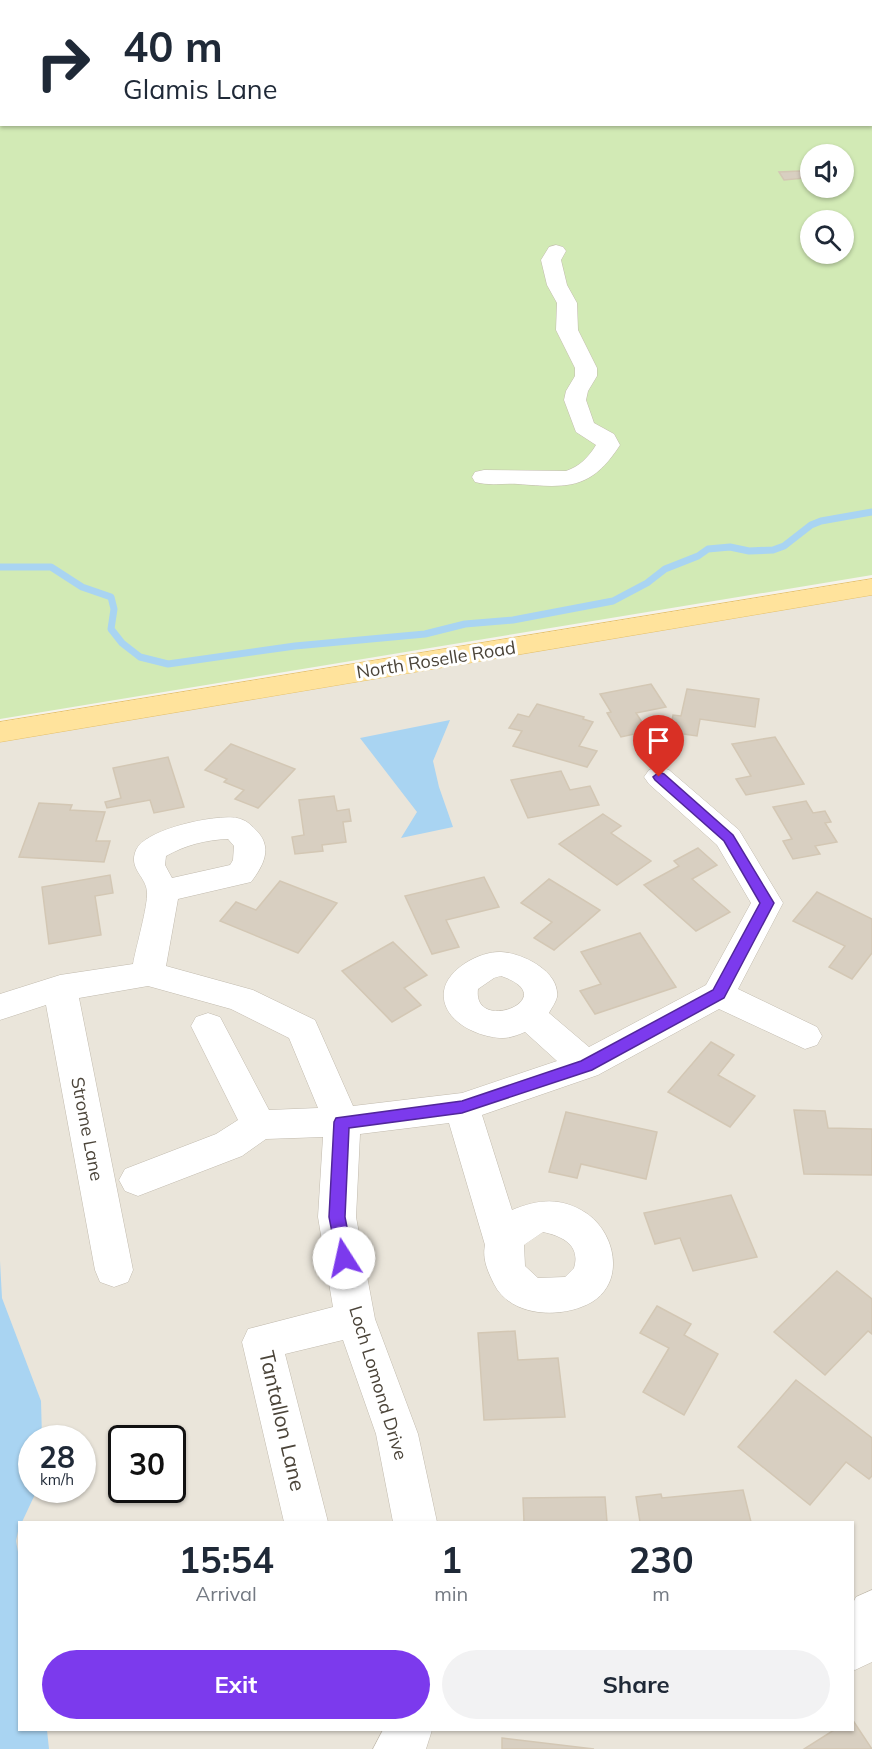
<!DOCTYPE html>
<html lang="en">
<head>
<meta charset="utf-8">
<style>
  body { margin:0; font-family:Mulish,sans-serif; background:#f2f2f3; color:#1f2937; height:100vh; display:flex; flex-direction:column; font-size:22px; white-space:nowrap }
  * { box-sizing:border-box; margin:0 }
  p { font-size:20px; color:#747a83 }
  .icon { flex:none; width:33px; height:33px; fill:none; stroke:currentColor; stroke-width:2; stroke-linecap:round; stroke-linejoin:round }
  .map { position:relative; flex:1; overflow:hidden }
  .sheet { position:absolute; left:18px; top:1521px; width:836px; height:210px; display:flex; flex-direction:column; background:#fff; border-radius:0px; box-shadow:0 2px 4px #0004 }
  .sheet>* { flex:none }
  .guide { position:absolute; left:0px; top:0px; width:873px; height:126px; box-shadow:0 2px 4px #0004; background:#fff; color:#1f2937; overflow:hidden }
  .tools { position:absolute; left:800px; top:144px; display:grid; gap:12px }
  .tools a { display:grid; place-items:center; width:54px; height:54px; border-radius:50%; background:#fff; box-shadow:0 2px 4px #0004; font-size:30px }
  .speed { position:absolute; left:18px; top:1425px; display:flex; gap:12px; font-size:30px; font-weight:700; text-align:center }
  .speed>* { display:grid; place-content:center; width:78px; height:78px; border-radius:50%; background:#fff; box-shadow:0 2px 4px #0004; line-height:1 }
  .speed small { font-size:15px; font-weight:400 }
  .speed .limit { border:3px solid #111; border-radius:9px; background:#fff; color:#111 }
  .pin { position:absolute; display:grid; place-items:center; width:51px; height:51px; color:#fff; margin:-62px -26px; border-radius:50% 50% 50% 0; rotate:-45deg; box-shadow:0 0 6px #0007 }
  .pin .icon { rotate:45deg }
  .me { position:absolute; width:66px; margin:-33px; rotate:350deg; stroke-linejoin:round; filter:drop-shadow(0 0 4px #0008) }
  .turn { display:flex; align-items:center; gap:21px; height:126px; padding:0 24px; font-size:27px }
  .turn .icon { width:78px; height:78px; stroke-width:2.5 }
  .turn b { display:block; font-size:42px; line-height:51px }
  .eta { display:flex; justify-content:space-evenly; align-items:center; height:102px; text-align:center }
  .eta b { font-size:36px; font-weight:700; line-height:42px }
  .cta { display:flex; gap:12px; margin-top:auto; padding:12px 24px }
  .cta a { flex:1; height:69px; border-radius:36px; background:#7c3aed; color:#fff; font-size:24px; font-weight:700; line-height:69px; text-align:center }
  .cta a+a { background:#f2f2f3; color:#1f2937 }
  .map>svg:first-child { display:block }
</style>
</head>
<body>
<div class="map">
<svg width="872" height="1749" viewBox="0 0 872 1749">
  <rect width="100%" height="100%" fill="#f6f3ec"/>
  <path fill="#eae5da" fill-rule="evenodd" d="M 872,587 L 872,1749 L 0,1749 L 0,732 ZM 32,1438 L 82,1438 L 82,1490 L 32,1490 ZM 122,1438 L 172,1438 L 172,1490 L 122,1490 ZM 20,1522 L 852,1522 L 852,1730 L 20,1730 Z"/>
  <path fill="#d2eab5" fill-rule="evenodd" d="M 0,0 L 872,0 L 872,575 L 0,719 ZM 2,2 L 872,2 L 872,124 L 2,124 ZM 810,154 L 843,154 L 843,188 L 810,188 ZM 810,220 L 843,220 L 843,254 L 810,254 Z"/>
  <g fill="#a9d4f2">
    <polygon points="450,720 433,761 439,787 453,827 401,838 417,812 360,738"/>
    <polygon points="0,1261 2,1298 41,1401 42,1438 32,1438 32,1490 37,1490 22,1522 20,1522 16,1541 20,1563 20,1730 47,1730 49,1749 0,1749"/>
  </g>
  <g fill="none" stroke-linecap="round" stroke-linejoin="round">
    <polyline stroke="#a9d4f2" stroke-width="7" points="0,567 51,567 82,587 111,597 114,609 111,629 122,643 140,657 168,664 295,646 425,634 465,624 513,620 613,601 647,583 665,569 698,556 708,549 730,547 749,551 773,550 784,546 811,525 821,521 872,512"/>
  </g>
  <g fill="#d8cfc1" stroke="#d3c7b4" stroke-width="1.5">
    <polygon points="800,171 806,178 784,180 779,172"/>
    <polygon points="651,684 666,707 636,713 648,731 621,737 607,713 611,712 600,694"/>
    <polygon points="687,689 759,699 755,727 700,719 697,736 670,732 673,715 681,716"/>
    <polygon points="537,704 584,717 583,719 593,722 579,746 597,751 587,767 513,746 522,731 509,728 518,714 529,717"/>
    <polygon points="775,737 804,784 746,795 736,779 751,776 732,744"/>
    <polygon points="231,744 295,769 258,808 235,799 244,790 224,782 227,779 205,770"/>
    <polygon points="168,757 184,807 154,813 150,800 107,808 105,802 121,798 113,768"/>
    <polygon points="561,771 570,790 590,786 599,805 528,818 511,780"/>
    <polygon points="334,796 337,811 349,809 351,821 343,822 346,842 322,845 323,851 295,854 292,837 304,835 299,800"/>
    <polygon points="806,801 813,813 825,811 831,822 825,823 837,842 815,846 820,854 793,859 783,841 792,839 773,807"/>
    <polygon points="39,803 72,805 70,810 105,812 96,841 110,841 104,862 19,857"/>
    <polygon points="603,814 621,826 611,833 651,861 617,885 559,844"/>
    <polygon points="698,848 717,865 692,879 730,912 696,931 644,885 679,866 674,861"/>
    <polygon points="110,875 113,893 95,896 101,935 49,944 42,887"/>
    <polygon points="484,877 499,907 446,920 459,947 432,954 405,896"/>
    <polygon points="549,879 600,910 554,950 534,938 552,922 521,903"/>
    <polygon points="280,881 337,903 298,953 220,921 236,902 256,910"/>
    <polygon points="817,892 872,919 872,953 852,979 829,967 845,946 793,921"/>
    <polygon points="640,933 676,987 595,1014 580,991 601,984 581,952"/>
    <polygon points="393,942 427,975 404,988 421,1005 392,1022 342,971"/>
    <polygon points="711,1042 734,1055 718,1075 755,1096 730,1127 668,1092"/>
    <polygon points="794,1110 825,1111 828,1128 872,1129 872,1175 804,1174"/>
    <polygon points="566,1112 657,1132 646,1179 581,1164 577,1178 549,1172"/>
    <polygon points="731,1195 757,1257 693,1271 680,1238 655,1244 644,1213"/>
    <polygon points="837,1271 872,1299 872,1334 868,1331 825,1375 774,1332"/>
    <polygon points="657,1306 691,1324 684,1335 718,1354 684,1415 643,1392 669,1348 640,1333"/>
    <polygon points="515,1331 518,1360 558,1358 565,1417 484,1420 478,1333"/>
    <polygon points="796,1380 872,1438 872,1476 869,1479 846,1462 810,1505 738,1447"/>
    <polygon points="743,1490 751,1522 640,1522 636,1497 661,1494 662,1498"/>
    <polygon points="605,1497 607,1522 524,1522 523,1498"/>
    <polygon points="852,1719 872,1749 804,1749 834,1730 852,1730"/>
    <polygon points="502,1738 594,1749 502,1749"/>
  </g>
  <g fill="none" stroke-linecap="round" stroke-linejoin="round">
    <g stroke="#c2bbae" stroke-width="1">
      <g id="minor">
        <path d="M 556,245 L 563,247 L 566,251 L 561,260 L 567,285 L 577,303 L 578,330 L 597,368 L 597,376 L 588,391 L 586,400 L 594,423 L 614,434 L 620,445 C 591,490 568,488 518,484 C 504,483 489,486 475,482 L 472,477 L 475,472 L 484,470 L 566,471 C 580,466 588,458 596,445 L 576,432 L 564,400 L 566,391 L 575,376 L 575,368 L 556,330 L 557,303 L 547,285 L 541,260 L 549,247 Z"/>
        <path d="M 659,767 L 669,770 L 739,830 L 783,903 L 738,989 L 817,1027 L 822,1036 L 817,1045 L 805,1049 L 719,1009 L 598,1075 L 482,1115 L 512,1210 C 539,1199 561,1197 586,1213 C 615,1232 626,1281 592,1302 C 563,1319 511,1318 494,1284 C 488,1272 482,1259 485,1245 L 449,1123 L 360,1134 L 356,1217 L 375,1319 L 418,1434 L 437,1522 L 393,1522 L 376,1434 L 343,1340 L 285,1354 L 328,1522 L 284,1522 L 242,1342 L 248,1329 L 333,1307 L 318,1217 L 323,1137 L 266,1139 L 242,1156 L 138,1196 L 125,1191 L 119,1180 L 125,1169 L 216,1134 L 238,1120 L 191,1026 L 196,1017 L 208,1013 L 220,1017 L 269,1110 L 318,1108 L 289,1038 L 231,1009 L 148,986 L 79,998 L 133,1270 L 128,1282 L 114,1287 L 100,1282 L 95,1270 L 46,1005 L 0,1020 L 0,994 L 60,975 L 133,964 C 136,947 148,906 147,892 C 146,876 128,869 136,850 C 145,829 216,814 237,818 C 246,820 250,824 256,830 C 273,847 264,865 251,882 L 178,899 L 166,966 L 253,990 L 315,1020 L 353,1106 L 462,1093 L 557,1061 L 525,1032 C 518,1035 510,1038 503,1038 C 479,1038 440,1021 444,991 C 447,969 480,951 501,952 C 522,953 560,971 557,997 C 556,1002 551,1009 549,1013 L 589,1047 L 706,985 L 751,903 L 717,845 L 649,784 L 644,777 L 649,770 ZM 228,839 L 234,846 L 233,860 L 230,865 L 172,878 L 165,865 L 166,856 C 186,845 205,840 228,839 ZM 501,976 C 566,998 472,1035 478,989 L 494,978 ZM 543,1232 C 562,1236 581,1245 574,1268 L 565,1277 L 538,1278 L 525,1266 L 524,1245 Z"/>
        <polygon points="872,1590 872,1662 855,1670 852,1669 852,1605 856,1597"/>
        <polygon points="383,1730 432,1730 426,1749 373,1749"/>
      </g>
    </g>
    <g stroke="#e6c16a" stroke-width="1">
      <polygon id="major" points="872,579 872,595 0,742 0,722"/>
    </g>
    <use href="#minor" fill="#fff" fill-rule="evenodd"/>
    <use href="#major" fill="#ffe39c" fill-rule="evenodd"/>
  </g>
  <polygon fill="#7c3aed" stroke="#51269a" stroke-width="1.5" points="659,772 664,774 733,835 774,903 724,998 592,1070 462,1113 349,1128 345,1217 353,1258 350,1263 344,1265 338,1263 329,1217 334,1122 336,1118 462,1101 581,1061 713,990 760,903 724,841 655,780 653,777"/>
  <g text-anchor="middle" stroke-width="6" stroke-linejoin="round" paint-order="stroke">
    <g font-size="18" fill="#4b4439" stroke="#fff">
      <text transform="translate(436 660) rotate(-9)" y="6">North Roselle Road</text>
      <text transform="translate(87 1129) rotate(79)" y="6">Strome Lane</text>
      <text transform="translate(378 1383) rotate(73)" y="6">Loch Lomond Drive</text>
    </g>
    <g font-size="21" fill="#4b4439" stroke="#fff">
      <text transform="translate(282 1421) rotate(77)" y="7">Tantallon Lane</text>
    </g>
  </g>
</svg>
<div class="tools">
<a><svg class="icon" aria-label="sound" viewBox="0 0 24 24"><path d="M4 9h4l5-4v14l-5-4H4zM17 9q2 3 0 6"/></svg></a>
<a><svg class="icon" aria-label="search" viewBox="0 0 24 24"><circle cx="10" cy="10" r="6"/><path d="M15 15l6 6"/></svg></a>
</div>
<div class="speed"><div>28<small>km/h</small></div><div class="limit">30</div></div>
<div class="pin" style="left:659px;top:777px;background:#d93025"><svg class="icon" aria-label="arrive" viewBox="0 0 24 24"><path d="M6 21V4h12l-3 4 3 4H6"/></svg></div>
<svg class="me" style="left:344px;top:1258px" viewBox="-20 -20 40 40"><circle r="19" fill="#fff"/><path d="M0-13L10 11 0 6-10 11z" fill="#7c3aed"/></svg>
<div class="guide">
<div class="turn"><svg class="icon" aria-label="right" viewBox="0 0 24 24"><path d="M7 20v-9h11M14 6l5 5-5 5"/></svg><div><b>40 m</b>Glamis Lane</div></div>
</div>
<section class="sheet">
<div class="eta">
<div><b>15:54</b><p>Arrival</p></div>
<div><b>1</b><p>min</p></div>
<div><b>230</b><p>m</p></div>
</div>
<div class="cta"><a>Exit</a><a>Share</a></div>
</section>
</div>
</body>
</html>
